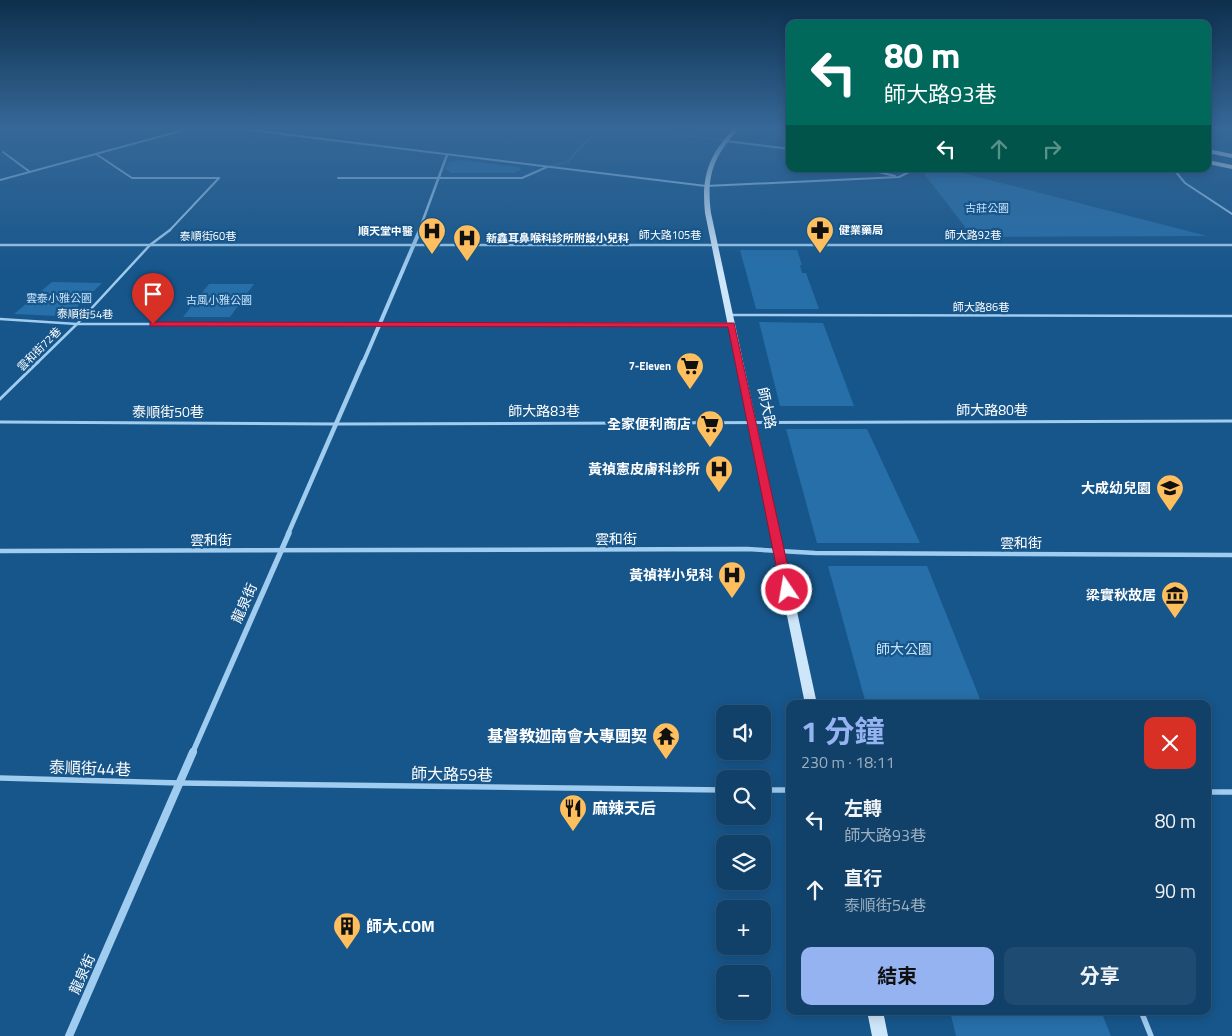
<!DOCTYPE html>
<html lang="zh-TW">
<head>
<meta charset="utf-8">
<style>
  body { margin:0; font-family:"Titillium Web","Noto Sans TC",sans-serif; background:#1e4b71; color:#f1f3f6; height:100vh; display:flex; flex-direction:column; font-size:19px; white-space:nowrap }
  * { box-sizing:border-box; margin:0 }
  p { font-size:16px; color:#9cafc0 }
  .icon { flex:none; width:28px; height:28px; fill:none; stroke:currentColor; stroke-width:2; stroke-linecap:round; stroke-linejoin:round }
  .map { position:relative; flex:1; overflow:hidden }
  .sheet { position:absolute; left:786px; top:700px; width:425px; height:315px; display:flex; flex-direction:column; background:#114068; border-radius:10px; box-shadow:0 2px 12px #0003,0 0 0 1px #30597c }
  .sheet>* { flex:none }
  .hud { position:absolute; left:786px; top:20px; width:425px; height:152px; border-radius:10px; box-shadow:0 2px 12px #0003,0 0 0 1px #30597c; background:#00695c; color:#fff; overflow:hidden }
  .tools { position:absolute; left:716px; top:705px; display:grid; gap:10px }
  .tools a { display:grid; place-items:center; width:55px; height:55px; border-radius:10px; background:#114068; box-shadow:0 2px 12px #0003,0 0 0 1px #30597c; font-size:25px }
  .pin { position:absolute; display:grid; place-items:center; width:42px; height:42px; color:#fff; margin:-51px -21px; border-radius:50% 50% 50% 0; rotate:-45deg; box-shadow:0 0 5px #0007 }
  .pin .icon { rotate:45deg }
  .me { position:absolute; width:55px; margin:-28px; rotate:348deg; stroke-linejoin:round; filter:drop-shadow(0 0 4px #0008) }
  .turn { display:flex; align-items:center; gap:18px; height:105px; padding:0 15px; font-size:22px }
  .turn .icon { width:65px; height:65px; stroke-width:2.5 }
  .turn b { display:block; font-size:35px; line-height:42px }
  .lanes { display:flex; align-items:center; height:48px; padding:0 15px; background:#0003; justify-content:center; gap:25px; direction:ltr }
  .lanes .off { opacity:.35 }
  .round { display:grid; place-items:center; flex:none; width:52px; height:52px; border-radius:10px; background:#1e4b71 }
  .head { display:flex; align-items:center; justify-content:space-between; height:85px; padding:0 15px }
  h1 { font-size:30px; font-weight:700; line-height:38px; color:#95b2f1 }
  .action { display:flex; gap:10px; margin-top:auto; padding:10px 15px }
  .action a { flex:1; height:58px; border-radius:10px; background:#95b2f1; color:#111; font-size:20px; font-weight:700; line-height:58px; text-align:center }
  .action a+a { background:#1e4b71; color:#f1f3f6 }
  ul { padding:0; list-style:none }
  li { display:flex; align-items:center; gap:15px; height:70px; padding:0 15px }
  li div { flex:1 }
  li b { display:block; font-size:19px }
  li em { font-style:normal }
  .map>svg:first-child { display:block }
</style>
</head>
<body>
<div class="map">
<svg width="1232" height="1036" viewBox="0 0 1232 1036">
  <rect width="100%" height="100%" fill="#17568b"/>
  <g fill="#266fa8">
    <polygon points="461,160 518,167 521,169 515,173 452,173 445,169 449,162"/>
    <polygon points="925,169 965,170 963,173 1207,236 981,237 969,232 922,171"/>
    <polygon points="740,250 797,250 802,265 800,265 802,273 806,273 819,309 756,309"/>
    <polygon points="52,282 102,283 73,311 57,316 14,314"/>
    <polygon points="209,284 254,284 230,317 183,317"/>
    <polygon points="759,322 823,323 854,406 780,406"/>
    <polygon points="786,429 867,429 920,543 817,543"/>
    <polygon points="828,566 927,566 982,704 866,704"/>
    <polygon points="950,1011 1101,1011 1111,1036 956,1036"/>
  </g>
  <g fill="none" stroke-linecap="round" stroke-linejoin="round">
    <g stroke="#3a6f9c" stroke-width="2.5" stroke-dasharray="2.5 1" stroke-linecap="butt">
      <polyline points="626,127 726,141"/>
      <polyline points="547,167 567,162 600,127"/>
    </g>
    <g stroke="#a0ccef" stroke-width="2">
      <polyline points="225,127 706,186 899,177 915,169"/>
      <polyline points="726,141 790,149"/>
      <polyline points="3,152 30,172"/>
      <polyline points="96,154 132,178 219,178"/>
      <polyline points="866,169 895,176"/>
      <polyline points="1178,169 1176,172 1185,183 1232,214"/>
      <polyline points="338,178 522,178 547,167"/>
      <polyline points="0,180 195,127"/>
      <polyline points="169,231 219,178"/>
    </g>
    <g stroke="#a0ccef" stroke-width="2.5">
      <polyline points="0,245 1232,245"/>
      <polyline points="730,315 1232,316"/>
      <polyline points="0,319 77,324 731,324"/>
      <polyline points="37,363 77,324 150,245 170,230"/>
    </g>
    <g stroke="#a0ccef" stroke-width="3">
      <polyline points="0,399 38,362"/>
      <polyline points="0,422 336,424 1232,421"/>
    </g>
    <polyline stroke="#a0ccef" stroke-width="4.5" points="0,551 747,549 815,553 1232,555"/>
    <g stroke="#a0ccef" stroke-width="5.5">
      <polyline points="0,778 180,783 725,790"/>
      <polyline points="762,790 790,790"/>
      <polyline points="1208,792 1232,792"/>
      <polyline points="1141,1011 1151,1036"/>
    </g>
    <polyline stroke="#a0ccef" stroke-width="2.5" points="419,231 447,155"/>
    <polyline stroke="#a0ccef" stroke-width="4" points="363,363 420,230"/>
    <polyline stroke="#a0ccef" stroke-width="4.5" points="288,534 363,362"/>
    <polyline stroke="#a0ccef" stroke-width="5.5" points="192,754 289,533"/>
    <polyline stroke="#a0ccef" stroke-width="8" points="69,1036 193,752"/>
    <g fill="#cee6fa" fill-rule="evenodd">
      <path d="M 736,127 L 741,127 C 714,155 706,174 711,213 L 817,704 L 805,704 L 705,213 C 701,176 709,153 736,127 Z"/>
      <polygon points="867,1011 883,1011 888,1036 872,1036"/>
    </g>
    <g fill="#e8f3ff" fill-rule="evenodd">
      <polygon points="1208,149 1232,154 1232,158 1208,153"/>
      <polygon points="1208,160 1232,165 1232,169 1208,164"/>
    </g>
  </g>
  <linearGradient id="sky" x2="0" y2="1"><stop stop-color="#0d2f4c"/><stop offset="0.47" stop-color="#366898"/><stop offset="1" stop-color="#366898" stop-opacity="0"/></linearGradient>
  <rect width="1232" height="272" fill="url(#sky)"/>
  <polygon fill="#e11d48" stroke="#92132f" points="150,322 734,323 793,590 787,595 781,590 728,327 153,326 150,326"/>
  <defs>
    <g id="pharmacy-pin" transform="scale(1.4375)"><path d="M0 17L-7.5 6A9.5 9.5 0 1 1 7.5 6Z" fill="#ffbf5e" stroke="#17568b"/><path d="M-2-6h4v4h4v4h-4v4h-4v-4h-4v-4h4Z" fill="#111"/></g>
    <g id="hospital-pin" transform="scale(1.4375)"><path d="M0 17L-7.5 6A9.5 9.5 0 1 1 7.5 6Z" fill="#ffbf5e" stroke="#17568b"/><path d="M-5-5h3v3.5h4V-5h3V5h-3V1.5h-4V5h-3Z" fill="#111"/></g>
    <g id="supermarket-pin" transform="scale(1.4375)"><path d="M0 17L-7.5 6A9.5 9.5 0 1 1 7.5 6Z" fill="#ffbf5e" stroke="#17568b"/><path d="M-6-5.5h2.5l.6 2H6L4.5 2H-2.5L-4.4-4H-6ZM-1.5 3.2a1.3 1.3 0 1 0 .1 0ZM3 3.2a1.3 1.3 0 1 0 .1 0Z" fill="#111"/></g>
    <g id="school-pin" transform="scale(1.4375)"><path d="M0 17L-7.5 6A9.5 9.5 0 1 1 7.5 6Z" fill="#ffbf5e" stroke="#17568b"/><path d="M0-5L7-2L0 1L-7-2ZM-4 1L0 2.5L4 1V4Q0 6-4 4Z" fill="#111"/></g>
    <g id="museum-pin" transform="scale(1.4375)"><path d="M0 17L-7.5 6A9.5 9.5 0 1 1 7.5 6Z" fill="#ffbf5e" stroke="#17568b"/><path d="M0-6L6-3V-2H-6V-3ZM-5-1h2V3h-2ZM-1-1h2V3h-2ZM3-1h2V3H3ZM-6 4H6V6H-6Z" fill="#111"/></g>
    <g id="temple-pin" transform="scale(1.4375)"><path d="M0 17L-7.5 6A9.5 9.5 0 1 1 7.5 6Z" fill="#ffbf5e" stroke="#17568b"/><path d="M0-6L5-2H3V0L6.5 2.5H4V6H1.5V3h-3V6H-4V2.5H-6.5L-3 0V-2H-5Z" fill="#111"/></g>
    <g id="restaurant-pin" transform="scale(1.4375)"><path d="M0 17L-7.5 6A9.5 9.5 0 1 1 7.5 6Z" fill="#ffbf5e" stroke="#17568b"/><path d="M-5-6h1v4h1v-4h1v4h1v-4h1v5L-1.5 .5V6h-2V.5L-5-1ZM5-6V6H3V1.5H1.5Q1.5-4 5-6Z" fill="#111"/></g>
    <g id="building-pin" transform="scale(1.4375)"><path d="M0 17L-7.5 6A9.5 9.5 0 1 1 7.5 6Z" fill="#ffbf5e" stroke="#17568b"/><path d="M-4-6H4V6H1V3H-1V6H-4ZM-2.5-4.3h1.7v1.8h-1.7ZM.8-4.3h1.7v1.8H.8ZM-2.5-1h1.7V.8h-1.7ZM.8-1h1.7V.8H.8Z" fill="#111"/></g>
  </defs>
  <g fill-rule="evenodd">
    <use href="#pharmacy-pin" x="820" y="230"/>
    <use href="#hospital-pin" x="432" y="231"/>
    <use href="#hospital-pin" x="467" y="238"/>
    <use href="#supermarket-pin" x="690" y="366"/>
    <use href="#supermarket-pin" x="710" y="424"/>
    <use href="#hospital-pin" x="719" y="469"/>
    <use href="#school-pin" x="1170" y="488"/>
    <use href="#hospital-pin" x="732" y="575"/>
    <use href="#museum-pin" x="1175" y="595"/>
    <use href="#temple-pin" x="666" y="736"/>
    <use href="#restaurant-pin" x="573" y="808"/>
    <use href="#building-pin" x="347" y="926"/>
  </g>
  <g text-anchor="middle" stroke-width="4.5" stroke-linejoin="round" paint-order="stroke">
    <g font-size="11" fill="#c6e4fb" stroke="#17568b">
      <text x="987" y="212">古莊公園</text>
      <text x="59" y="302">雲泰小雅公園</text>
      <text x="219" y="304">古風小雅公園</text>
    </g>
    <g font-size="11" font-weight="bold" fill="#fff" stroke="#17568b" text-anchor="start">
      <text x="839" y="234">健業藥局</text>
      <text x="413" y="235" text-anchor="end">順天堂中醫</text>
      <text x="486" y="242">新鑫耳鼻喉科診所附設小兒科</text>
      <text x="671" y="370" text-anchor="end">7-Eleven</text>
    </g>
    <g font-size="11" fill="#fff" stroke="#17568b">
      <text x="670" y="239">師大路105巷</text>
      <text x="973" y="239">師大路92巷</text>
      <text x="208" y="240">泰順街60巷</text>
      <text x="981" y="311">師大路86巷</text>
      <text transform="translate(85 314) rotate(1)" y="4">泰順街54巷</text>
      <text transform="translate(39 349) rotate(-45)" y="4">雲和街72巷</text>
    </g>
    <g font-size="14" fill="#fff" stroke="#17568b">
      <text transform="translate(767 408) rotate(78)" y="5">師大路</text>
      <text x="992" y="415">師大路80巷</text>
      <text x="544" y="416">師大路83巷</text>
      <text x="168" y="417">泰順街50巷</text>
      <text x="616" y="544">雲和街</text>
      <text x="211" y="545">雲和街</text>
      <text x="1021" y="548">雲和街</text>
      <text transform="translate(244 603) rotate(-66)" y="5">龍泉街</text>
      <text transform="translate(82 974) rotate(-66)" y="5">龍泉街</text>
    </g>
    <g font-size="14" font-weight="bold" fill="#fff" stroke="#17568b" text-anchor="end">
      <text x="691" y="429">全家便利商店</text>
      <text x="700" y="474">黃禎憲皮膚科診所</text>
      <text x="1151" y="493">大成幼兒園</text>
      <text x="713" y="580">黃禎祥小兒科</text>
      <text x="1156" y="600">梁實秋故居</text>
    </g>
    <g font-size="14" fill="#c6e4fb" stroke="#17568b">
      <text x="904" y="654">師大公園</text>
    </g>
    <g font-size="16" font-weight="bold" fill="#fff" stroke="#17568b" text-anchor="start">
      <text x="647" y="742" text-anchor="end">基督教迦南會大專團契</text>
      <text x="592" y="814">麻辣天后</text>
      <text x="366" y="932">師大.COM</text>
    </g>
    <g font-size="16" fill="#fff" stroke="#17568b">
      <text transform="translate(90 768) rotate(2)" y="6">泰順街44巷</text>
      <text transform="translate(452 774) rotate(1)" y="6">師大路59巷</text>
    </g>
  </g>
</svg>
<div class="tools">
<a><svg class="icon" aria-label="sound" viewBox="0 0 24 24"><path d="M4 9h4l5-4v14l-5-4H4zM17 9q2 3 0 6"/></svg></a>
<a><svg class="icon" aria-label="search" viewBox="0 0 24 24"><circle cx="10" cy="10" r="6"/><path d="M15 15l6 6"/></svg></a>
<a><svg class="icon" aria-label="layers" viewBox="0 0 24 24"><path d="M12 4l9 5-9 5-9-5zM3 14l9 5 9-5"/></svg></a>
<a>+</a>
<a>−</a>
</div>
<div class="pin" style="left:153px;top:324px;background:#d93025"><svg class="icon" aria-label="arrive" viewBox="0 0 24 24"><path d="M6 21V4h12l-3 4 3 4H6"/></svg></div>
<svg class="me" style="left:787px;top:590px" viewBox="-20 -20 40 40"><circle r="17" fill="#e11d48" stroke="#fff" stroke-width="3"/><path d="M0-11L8 9 0 5-8 9z" fill="#fff"/></svg>
<div class="hud">
<div class="turn"><svg class="icon" aria-label="left" viewBox="0 0 24 24"><path d="M17 20v-9H6M10 6l-5 5 5 5"/></svg><div><b>80 m</b>師大路93巷</div></div>
<div class="lanes"><svg class="icon" aria-label="left" viewBox="0 0 24 24"><path d="M17 20v-9H6M10 6l-5 5 5 5"/></svg><svg class="icon off" aria-label="ahead" viewBox="0 0 24 24"><path d="M12 20V5M6 11l6-6 6 6"/></svg><svg class="icon off" aria-label="right" viewBox="0 0 24 24"><path d="M7 20v-9h11M14 6l5 5-5 5"/></svg></div>
</div>
<section class="sheet">
<div class="head"><div><h1>1 分鐘</h1><p>230 m · 18:11</p></div><a class="round" style="background:#d93025;color:#fff"><svg class="icon" aria-label="close" viewBox="0 0 24 24"><path d="M6 6l12 12M18 6L6 18"/></svg></a></div>
<ul>
<li><svg class="icon" aria-label="left" viewBox="0 0 24 24"><path d="M17 20v-9H6M10 6l-5 5 5 5"/></svg><div><b>左轉</b><p>師大路93巷</p></div><em>80 m</em></li>
<li><svg class="icon" aria-label="ahead" viewBox="0 0 24 24"><path d="M12 20V5M6 11l6-6 6 6"/></svg><div><b>直行</b><p>泰順街54巷</p></div><em>90 m</em></li>
</ul>
<div class="action"><a>結束</a><a>分享</a></div>
</section>
</div>
</body>
</html>
